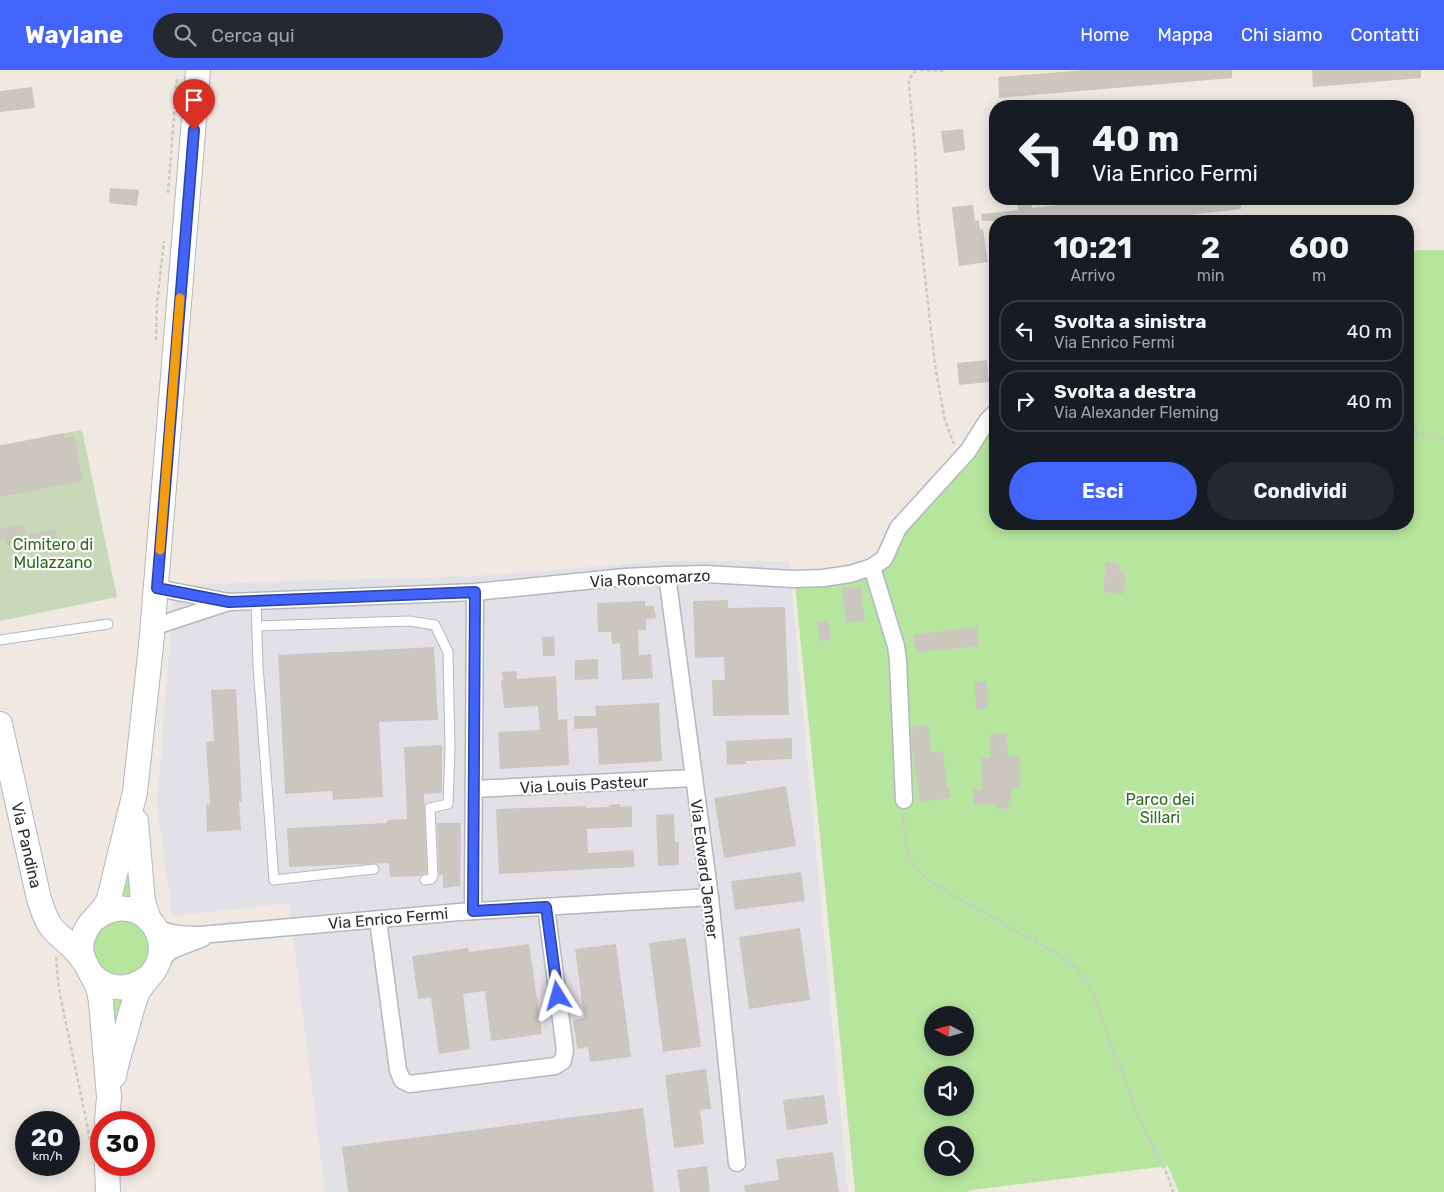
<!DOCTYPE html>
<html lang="it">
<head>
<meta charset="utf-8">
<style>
  body { margin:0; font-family:Rubik,sans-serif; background:#242831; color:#f1f3f6; height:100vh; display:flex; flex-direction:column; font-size:19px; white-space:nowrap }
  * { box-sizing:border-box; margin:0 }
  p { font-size:16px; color:#9ea1a6 }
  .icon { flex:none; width:28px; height:28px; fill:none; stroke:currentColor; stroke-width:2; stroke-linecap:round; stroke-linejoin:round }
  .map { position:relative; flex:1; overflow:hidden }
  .details { position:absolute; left:989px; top:145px; width:425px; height:315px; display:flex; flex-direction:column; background:#171b24; border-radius:20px; box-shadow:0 2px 12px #0003 }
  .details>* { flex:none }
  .hud { position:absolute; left:989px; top:30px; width:425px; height:105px; border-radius:20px; box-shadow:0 2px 12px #0003; background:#171b24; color:#f1f3f6; overflow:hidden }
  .needle { width:32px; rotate:276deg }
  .controls { position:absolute; left:924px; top:936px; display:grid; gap:10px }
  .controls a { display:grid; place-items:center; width:50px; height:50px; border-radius:50%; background:#171b24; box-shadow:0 2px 12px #0003; font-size:25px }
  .speed { position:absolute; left:15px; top:1041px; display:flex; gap:10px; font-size:25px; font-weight:700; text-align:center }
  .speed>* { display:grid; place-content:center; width:65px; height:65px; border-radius:50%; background:#171b24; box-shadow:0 2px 12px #0003; line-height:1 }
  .speed small { font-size:12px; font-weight:400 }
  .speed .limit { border:8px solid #d22; background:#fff; color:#111 }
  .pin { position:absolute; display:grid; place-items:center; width:42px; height:42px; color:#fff; margin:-51px -21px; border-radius:50% 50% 50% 0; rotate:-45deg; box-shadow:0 0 5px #0007 }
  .pin .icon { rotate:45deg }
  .me { position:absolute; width:55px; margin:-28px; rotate:352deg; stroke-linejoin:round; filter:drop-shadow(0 0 4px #0008) }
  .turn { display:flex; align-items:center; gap:18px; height:105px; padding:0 20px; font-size:22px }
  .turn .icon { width:65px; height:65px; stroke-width:2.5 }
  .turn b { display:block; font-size:35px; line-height:42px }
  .eta { display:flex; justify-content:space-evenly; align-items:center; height:85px; text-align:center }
  .eta b { font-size:30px; font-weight:700; line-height:35px }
  .button { display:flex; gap:10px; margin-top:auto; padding:10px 20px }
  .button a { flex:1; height:58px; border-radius:30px; background:#4264fb; color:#fff; font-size:20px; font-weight:700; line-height:58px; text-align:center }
  .button a+a { background:#242831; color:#f1f3f6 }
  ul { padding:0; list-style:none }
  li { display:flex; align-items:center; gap:15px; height:62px; margin:0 10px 8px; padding:0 10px; border:2px solid #363941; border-radius:20px }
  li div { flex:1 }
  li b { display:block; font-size:19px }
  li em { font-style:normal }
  header { display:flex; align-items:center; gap:30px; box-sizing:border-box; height:70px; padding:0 25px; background:#4264fb; color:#fff }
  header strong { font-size:24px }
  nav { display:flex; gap:28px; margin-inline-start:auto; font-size:18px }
  .search { width:350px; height:45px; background:#242831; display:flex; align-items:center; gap:12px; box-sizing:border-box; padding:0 18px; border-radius:28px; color:#9ea1a6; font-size:19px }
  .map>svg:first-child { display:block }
</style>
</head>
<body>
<header>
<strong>Waylane</strong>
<div class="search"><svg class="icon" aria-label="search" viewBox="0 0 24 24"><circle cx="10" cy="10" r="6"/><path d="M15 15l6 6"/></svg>Cerca qui</div>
<nav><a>Home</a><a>Mappa</a><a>Chi siamo</a><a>Contatti</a></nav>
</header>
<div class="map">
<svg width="1444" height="1122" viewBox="0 0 1444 1122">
  <rect width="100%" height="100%" fill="#efe9e1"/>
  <polygon fill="#e3e1e8" points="665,491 789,491 848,1122 325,1122 289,833 172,846 157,734 174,515 491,505"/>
  <g fill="#b6e59e" fill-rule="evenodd">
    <path d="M 1418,180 L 1444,180 L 1444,1122 L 1179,1122 L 1168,1096 L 971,1120 L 966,1122 L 855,1122 L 795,514 L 871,504 L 903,460 L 995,350 L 995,454 L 1408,454 L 1408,184 ZM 932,945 L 965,945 L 965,978 L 932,978 ZM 932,1005 L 965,1005 L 965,1038 L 932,1038 ZM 932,1065 L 965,1065 L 965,1098 L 932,1098 Z"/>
    <polygon points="128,778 136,830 117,830"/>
    <circle cx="121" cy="878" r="29"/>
    <polygon points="108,926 128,927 115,981"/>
  </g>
  <polygon fill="#c8d9b8" points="82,360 117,527 0,551 0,375"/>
  <g fill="#cbc7bf">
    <polygon points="1087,0 1232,0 1232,8 999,28 998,7"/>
    <polygon points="1312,0 1421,0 1421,8 1313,17"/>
    <polygon points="32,17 35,38 0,42 0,21"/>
    <polygon points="963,59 965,80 944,83 941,61"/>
    <polygon points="110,118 139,120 137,136 109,133"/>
    <polygon points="1017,129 1031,129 1032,138 1112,129 1240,129 1241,139 1138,151 982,151 981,144 1018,140"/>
    <polygon points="973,135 975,151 979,150 980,160 983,159 988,192 959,196 952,139 952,137"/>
    <polygon points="987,290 989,312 959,315 957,293"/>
    <polygon points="64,363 65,368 74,366 83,411 0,427 0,376"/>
    <polygon points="24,454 26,465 55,459 58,472 24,478 24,475 17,477 17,474 7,476 5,468 0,469 0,459"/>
    <polygon points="1105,492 1119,494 1119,502 1125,503 1124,524 1104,522"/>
    <polygon points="861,517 865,551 846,553 842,518"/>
    <polygon points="728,530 728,538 785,537 789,645 713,646 712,610 725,610 724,587 695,588 693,531"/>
    <polygon points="645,531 645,536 654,536 656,548 646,549 646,560 638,561 639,585 651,584 653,608 622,610 620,573 612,574 611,562 598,562 597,533"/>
    <polygon points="829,551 831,570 820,571 817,552"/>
    <polygon points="977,557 979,576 916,582 913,565"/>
    <polygon points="554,566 555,586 543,586 542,567"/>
    <polygon points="434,577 438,650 379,652 383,727 333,730 332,721 285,724 278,585"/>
    <polygon points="598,589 598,609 575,610 575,590"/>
    <polygon points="517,601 517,609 556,606 558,650 567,649 569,695 500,699 498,662 540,660 538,636 504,638 501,610 503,610 502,602"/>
    <polygon points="987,611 988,639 976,640 975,612"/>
    <polygon points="236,619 242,732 239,732 241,760 207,762 206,735 210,734 206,672 214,671 211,620"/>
    <polygon points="659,633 662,691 599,695 597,658 574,659 574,646 596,646 595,636"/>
    <polygon points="928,655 931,682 943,681 947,718 949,717 951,728 920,732 912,679 911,665 913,664 912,656"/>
    <polygon points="1007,663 1008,687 1019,686 1021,717 1011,718 1011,731 1008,731 1009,738 997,739 996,734 974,735 973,720 983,719 981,688 991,688 990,664"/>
    <polygon points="792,668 792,689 746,691 746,694 727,695 726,671"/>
    <polygon points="442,675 442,723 424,724 427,803 420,806 390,807 389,793 289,797 287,758 387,753 387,750 407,749 404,677"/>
    <polygon points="786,716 796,776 724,788 714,728"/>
    <polygon points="620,734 620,737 632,736 632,757 587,759 588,783 633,780 635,797 499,804 496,739 586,736 586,738 609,737 609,735"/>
    <polygon points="674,744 675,772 679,772 679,795 658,796 656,745"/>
    <polygon points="437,753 461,753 460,816 443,818 443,805 439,805"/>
    <polygon points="801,802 805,831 735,840 731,811"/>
    <polygon points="800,858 810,930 749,939 739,867"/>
    <polygon points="686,868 701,977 663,982 649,873"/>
    <polygon points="529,874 542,964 491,971 485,921 463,924 470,979 439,984 431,928 418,929 412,886 468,878 469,882"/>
    <polygon points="616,874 631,987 590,992 588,977 577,979 573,950 584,948 575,879"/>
    <polygon points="706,999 711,1039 700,1040 704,1074 674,1078 665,1005"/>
    <polygon points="824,1025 828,1054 787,1060 783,1030"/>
    <polygon points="643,1038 654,1122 348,1122 342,1077"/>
    <polygon points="833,1082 839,1122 745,1122 744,1115 779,1110 776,1089"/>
    <polygon points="707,1096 710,1122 680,1122 677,1100"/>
  </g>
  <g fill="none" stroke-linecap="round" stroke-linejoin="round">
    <g stroke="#b4b7c1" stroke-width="11">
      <g id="lane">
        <polyline points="256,531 258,595 274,810 374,799"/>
        <polyline points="257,556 409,551 435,555 448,582 450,678 448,734 430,738 433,806 431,809 425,810"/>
        <polyline points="0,570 108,554"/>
      </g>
    </g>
    <g stroke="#b4b7c1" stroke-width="19">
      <g id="street">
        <polyline points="872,497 896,576 898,591 904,730"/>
        <polyline points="667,505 710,827 737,1093"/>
        <polyline points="157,518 229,532 475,522 625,507 667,505 706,504 794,509 823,508 850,504 872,497 884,489 898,458 968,381 987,351 995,343"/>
        <polyline points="153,557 229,532"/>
        <polyline points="474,719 694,708"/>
        <polyline points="473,841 475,522"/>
        <polyline points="378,850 398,1000 402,1010 410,1014 555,996 563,991 565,980 546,837"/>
        <path d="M 152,853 C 164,865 184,865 200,865 L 459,842 L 710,827"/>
        <polyline points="158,894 170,881 203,868"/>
      </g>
    </g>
    <g stroke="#b4b7c1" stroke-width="26">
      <g id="secondary">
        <path d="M 0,654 L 39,829 C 43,840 45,850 52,858 C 62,870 75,876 83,890"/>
        <polyline points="136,751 143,832 149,850"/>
        <path d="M 96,848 C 107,839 122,836 136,841 C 158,850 168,878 155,899 C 150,908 141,914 137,924 C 133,934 130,946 127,957 C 123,973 117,989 114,1006"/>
        <path d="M 92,905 C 108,921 129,921 147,908"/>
        <path d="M 107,1052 L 109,1027 L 101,932 C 100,926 99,919 96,913 C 87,894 74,883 86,860 C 92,848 104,842 109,829 L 135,722 L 151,576 L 198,0"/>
        <polyline points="107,1095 108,1122"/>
      </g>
    </g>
    <g stroke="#c9c9c9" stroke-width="2.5" stroke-dasharray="4 2.5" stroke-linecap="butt">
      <polyline points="916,0 909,9 909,15 915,80 918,145 935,295 945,351 954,374"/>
      <polyline points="920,0 944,1"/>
      <polyline points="168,123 177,6"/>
      <polyline points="156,270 157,233 164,171"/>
      <polyline points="1408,359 1444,369"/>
      <path d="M 903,744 C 904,762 906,783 917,799 C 920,804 927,808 932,813 L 1066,889 L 1081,903 L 1091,920 L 1141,1053 L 1168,1106 L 1173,1122"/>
      <polyline points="56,887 59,920 93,1083"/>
    </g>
    <use href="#lane" stroke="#fff" stroke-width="9"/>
    <use href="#street" stroke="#fff" stroke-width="16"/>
    <use href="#secondary" stroke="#fff" stroke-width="24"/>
  </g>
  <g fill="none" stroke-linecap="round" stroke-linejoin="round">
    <g stroke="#2b41a3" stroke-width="12">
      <polyline id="route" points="194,60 157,518 229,532 475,522 473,841 546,837 558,926"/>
    </g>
    <use href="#route" stroke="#4264fb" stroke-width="9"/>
    <polyline stroke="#f59e0b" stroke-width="9" points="160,480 180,228"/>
  </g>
  <g text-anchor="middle" stroke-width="4.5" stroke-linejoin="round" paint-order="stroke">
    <g font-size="16" fill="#2c6e1b" stroke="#fff">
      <text x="53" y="480">Cimitero di<tspan x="53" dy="18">Mulazzano</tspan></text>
      <text x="1160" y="735">Parco dei<tspan x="1160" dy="18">Sillari</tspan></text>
    </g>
    <g font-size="16" fill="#2e2e2e" stroke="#fff">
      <text transform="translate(650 508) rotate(-3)" y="6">Via Roncomarzo</text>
      <text transform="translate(584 714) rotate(-3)" y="6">Via Louis Pasteur</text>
      <text transform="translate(27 775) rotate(77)" y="6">Via Pandina</text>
      <text transform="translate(705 799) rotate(83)" y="6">Via Edward Jenner</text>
      <text transform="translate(388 848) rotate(-5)" y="6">Via Enrico Fermi</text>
    </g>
  </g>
</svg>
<div class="controls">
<a><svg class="needle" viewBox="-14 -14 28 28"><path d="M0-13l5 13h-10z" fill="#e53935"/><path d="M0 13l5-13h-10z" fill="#9ea1a6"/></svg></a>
<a><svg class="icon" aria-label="sound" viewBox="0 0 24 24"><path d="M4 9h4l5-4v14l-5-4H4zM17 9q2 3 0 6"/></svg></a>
<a><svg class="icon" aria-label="search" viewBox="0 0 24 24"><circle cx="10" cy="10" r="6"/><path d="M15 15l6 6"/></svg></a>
</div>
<div class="speed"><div>20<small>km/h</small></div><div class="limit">30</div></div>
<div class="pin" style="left:194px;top:60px;background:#d93025"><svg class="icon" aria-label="arrive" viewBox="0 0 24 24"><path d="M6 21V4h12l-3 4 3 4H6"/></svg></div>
<svg class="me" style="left:558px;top:926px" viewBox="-20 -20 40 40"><path d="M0-17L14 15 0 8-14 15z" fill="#4264fb" stroke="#fff" stroke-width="4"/></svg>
<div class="hud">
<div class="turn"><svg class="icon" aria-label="left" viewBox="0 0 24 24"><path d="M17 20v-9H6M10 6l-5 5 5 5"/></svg><div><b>40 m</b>Via Enrico Fermi</div></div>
</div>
<section class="details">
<div class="eta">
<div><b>10:21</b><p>Arrivo</p></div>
<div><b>2</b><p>min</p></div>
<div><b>600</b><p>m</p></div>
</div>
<ul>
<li><svg class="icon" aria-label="left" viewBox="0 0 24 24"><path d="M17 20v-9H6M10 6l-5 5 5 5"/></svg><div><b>Svolta a sinistra</b><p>Via Enrico Fermi</p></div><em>40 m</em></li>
<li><svg class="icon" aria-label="right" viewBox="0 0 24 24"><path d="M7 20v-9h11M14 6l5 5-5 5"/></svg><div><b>Svolta a destra</b><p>Via Alexander Fleming</p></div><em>40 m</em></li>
</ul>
<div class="button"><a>Esci</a><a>Condividi</a></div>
</section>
</div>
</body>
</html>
